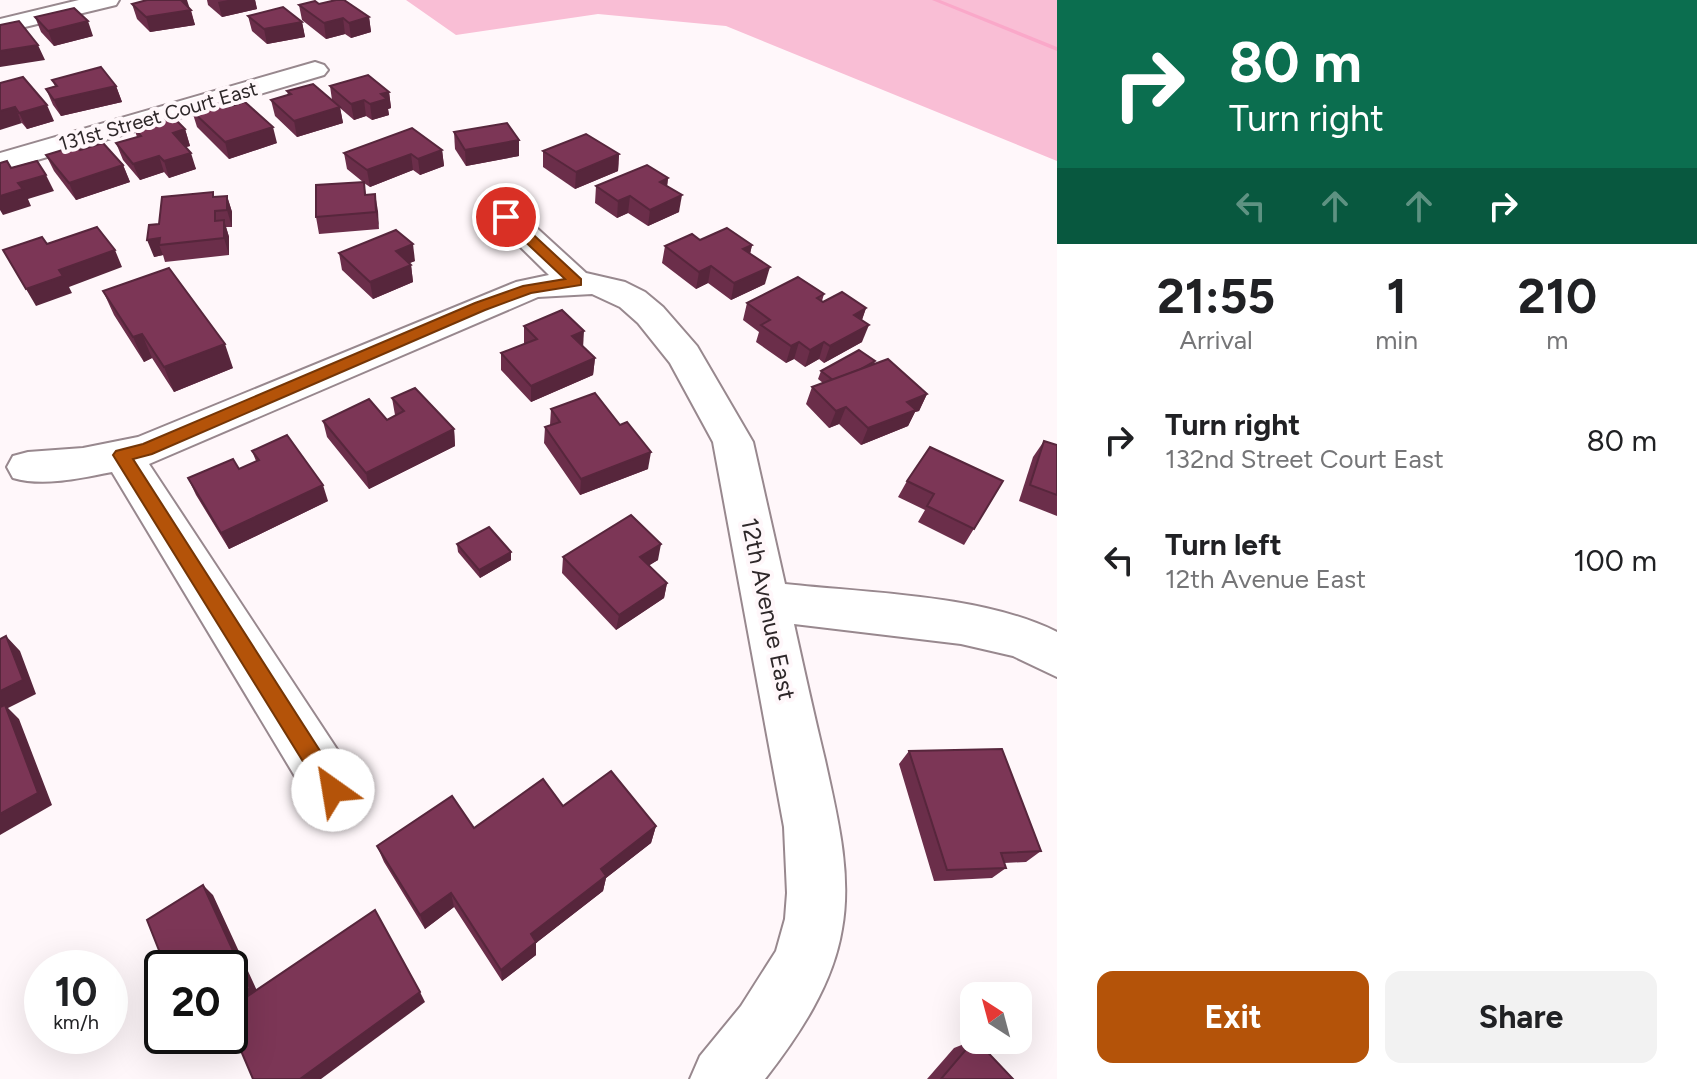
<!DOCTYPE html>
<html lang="en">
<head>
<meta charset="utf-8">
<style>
  body { margin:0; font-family:Figtree,sans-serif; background:#f2f2f2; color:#202124; height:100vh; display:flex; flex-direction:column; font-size:30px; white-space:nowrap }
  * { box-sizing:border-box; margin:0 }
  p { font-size:26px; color:#757577 }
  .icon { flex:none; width:44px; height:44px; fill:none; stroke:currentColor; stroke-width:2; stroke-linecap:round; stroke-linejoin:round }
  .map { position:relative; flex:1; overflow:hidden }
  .details { display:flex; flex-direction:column; background:#fff; width:640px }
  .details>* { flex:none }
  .top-card { background:#0b6e4f; color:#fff; overflow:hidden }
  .needle { width:52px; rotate:324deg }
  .buttons { position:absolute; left:960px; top:982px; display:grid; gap:16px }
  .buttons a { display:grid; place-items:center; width:72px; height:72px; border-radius:16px; background:#fff; box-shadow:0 8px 32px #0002; font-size:40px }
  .speed { position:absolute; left:24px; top:950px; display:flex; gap:16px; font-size:40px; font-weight:700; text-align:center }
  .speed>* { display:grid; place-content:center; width:104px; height:104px; border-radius:50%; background:#fff; box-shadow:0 8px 32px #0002; line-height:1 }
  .speed small { font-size:20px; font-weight:400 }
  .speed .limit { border:4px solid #111; border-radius:12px; background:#fff; color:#111 }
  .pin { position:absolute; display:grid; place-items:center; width:68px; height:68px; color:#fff; margin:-34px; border:4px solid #fff; border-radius:50%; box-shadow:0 2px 8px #0007 }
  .me { position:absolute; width:88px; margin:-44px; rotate:328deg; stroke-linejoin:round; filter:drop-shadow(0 0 6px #0008) }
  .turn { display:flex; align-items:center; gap:28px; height:168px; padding:0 40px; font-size:36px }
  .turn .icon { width:104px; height:104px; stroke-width:2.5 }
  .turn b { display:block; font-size:56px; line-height:68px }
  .lanes { display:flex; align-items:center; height:76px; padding:0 40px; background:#0003; justify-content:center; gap:40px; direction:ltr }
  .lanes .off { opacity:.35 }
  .eta { display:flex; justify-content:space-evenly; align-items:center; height:136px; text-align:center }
  .eta b { font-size:48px; font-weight:700; line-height:56px }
  .cta { display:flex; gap:16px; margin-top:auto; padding:16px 40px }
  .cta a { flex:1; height:92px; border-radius:16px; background:#b45309; color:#fff; font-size:32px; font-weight:700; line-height:92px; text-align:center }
  .cta a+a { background:#f2f2f2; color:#202124 }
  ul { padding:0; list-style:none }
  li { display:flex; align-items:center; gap:24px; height:120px; padding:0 40px }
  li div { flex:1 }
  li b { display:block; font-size:30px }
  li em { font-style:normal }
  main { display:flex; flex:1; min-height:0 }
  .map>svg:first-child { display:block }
</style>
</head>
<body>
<main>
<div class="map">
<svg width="1057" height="1079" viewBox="0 0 1057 1079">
  <rect width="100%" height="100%" fill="#fff7fa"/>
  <polygon fill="#f9bed5" points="406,0 1057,0 1057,161 726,26 598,14 456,35"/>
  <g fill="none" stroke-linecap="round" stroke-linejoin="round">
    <polygon fill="#faa8c9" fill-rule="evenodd" points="932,0 940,0 1057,47 1057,51"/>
    <g stroke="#98888e" stroke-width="4">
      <g id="minor">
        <polygon points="79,0 119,0 116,5 0,33 0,19"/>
        <polygon points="315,62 324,65 328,70 324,75 0,171 0,153"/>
        <path d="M 506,208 L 517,210 L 586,273 L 625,282 L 645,292 L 663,307 L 697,346 L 753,442 L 785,584 C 868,593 984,595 1057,632 L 1057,677 L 1013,656 L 961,644 L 794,624 C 804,669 814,715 825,760 C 837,815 852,873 842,929 C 833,985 799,1035 765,1079 L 690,1079 L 700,1056 L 741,1006 L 776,951 L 785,919 L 787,893 L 784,827 L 713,442 L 670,363 L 638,323 L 620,307 L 592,294 L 538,297 L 149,464 L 352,772 L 360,790 L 352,808 L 333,816 L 314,808 L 112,472 C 81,478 44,487 13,478 L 7,467 L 13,456 L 28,452 L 83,448 L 138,437 L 516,282 L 549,275 L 490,217 L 495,210 Z"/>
      </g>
    </g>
    <use href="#minor" fill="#fff" fill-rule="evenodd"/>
  </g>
  <g fill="#6b2e4a">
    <polygon points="207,0 255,0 257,9 222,17 208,5"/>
    <polygon points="132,4 189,8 191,10 195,25 150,32 137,19"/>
    <polygon points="319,4 369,17 371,32 351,38 345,34 326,39 302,20 299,5"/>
    <polygon points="248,16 302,22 305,37 267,44 252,31"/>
    <polygon points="35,17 93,36 54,46 41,32"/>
    <polygon points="52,80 116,86 122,102 61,116 53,105 46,89 55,86"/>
    <polygon points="0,83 54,121 27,129 22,123"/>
    <polygon points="330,86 389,92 391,108 388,109 389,115 372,120 366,116 354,120 340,108 343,123 297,137 275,116 271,100 288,95 287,91 332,100"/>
    <polygon points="224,108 277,143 229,159 197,127 192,111"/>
    <polygon points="134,128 185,129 190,146 186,147 196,169 169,178 164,172 140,180 123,160 116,143 137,137"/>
    <polygon points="454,132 519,156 466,166 455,149"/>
    <polygon points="80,150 123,165 130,182 76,200 54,171 46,155"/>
    <polygon points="442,150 444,166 420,175 413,170 370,187 364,183 366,195 375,194 379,229 319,234 316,217 363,182 347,169 344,153"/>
    <polygon points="543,151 619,154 618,171 575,189 543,167"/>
    <polygon points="668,178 667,186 679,212 648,226 628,213 617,218 595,203 596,186"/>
    <polygon points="227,196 232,212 232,227 226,227 229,237 229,255 165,262 163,255 154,257 159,224 215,197"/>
    <polygon points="700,240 752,245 750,254 765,284 731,300 708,283 696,289 662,263 665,246"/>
    <polygon points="339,253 415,261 409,263 411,265 413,282 373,299 342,270"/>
    <polygon points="103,291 233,368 174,392 152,358 144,362 114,315"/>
    <polygon points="824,294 822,301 866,308 862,320 862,342 824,363 819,359 805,367 794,359 786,363 756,342 759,332 743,320 747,303"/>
    <polygon points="524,326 583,347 595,358 593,375 531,402 501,370 501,353 524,344"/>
    <polygon points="875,361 874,365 927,394 919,411 915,412 908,426 861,445 839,424 829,428 806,404 812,387 823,383 818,379 821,371"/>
    <polygon points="392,398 454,429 455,446 369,489 327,437 323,421 387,420 395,415"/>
    <polygon points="551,409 648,469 580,495 544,443 545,427 550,425"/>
    <polygon points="1044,441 1057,445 1057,516 1019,501 1033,457"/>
    <polygon points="252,451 328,501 229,549 196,495 188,478 239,469 256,461"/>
    <polygon points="907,481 1003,481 964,545 918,522 925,510 898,497"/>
    <polygon points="457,544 511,552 511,560 480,578 458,552"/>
    <polygon points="563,557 658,560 649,565 667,583 664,598 616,630 562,573"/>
    <polygon points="909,751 1041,851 1026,862 1004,863 1006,868 992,878 934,881 899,764"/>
    <polygon points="563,806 656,826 651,843 606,878 603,891 536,943 536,955 502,981 454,907 425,929 384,862 377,846 474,828"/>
    <polygon points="974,1040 1013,1079 927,1079 954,1048"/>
  </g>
  <g fill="#57263c">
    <polygon points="178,0 187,0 195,25 150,32 146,17"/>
    <polygon points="228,0 255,0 257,9 222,17 218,2"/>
    <polygon points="369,17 371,32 351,38 349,23"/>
    <polygon points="343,18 345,34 326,39 324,23"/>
    <polygon points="88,21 93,36 54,46 48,31"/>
    <polygon points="302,22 305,37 267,44 264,29"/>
    <polygon points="38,45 45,60 0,67 0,51"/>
    <polygon points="116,86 122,102 61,116 54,100"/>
    <polygon points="389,92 391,108 388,109 389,115 372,120 370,104 381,94"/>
    <polygon points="364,100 366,116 354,120 351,104"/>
    <polygon points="47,105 54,121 27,129 19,113"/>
    <polygon points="15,107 22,123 0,130 0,111"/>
    <polygon points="340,107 343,123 297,137 294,121"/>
    <polygon points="273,127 277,143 229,159 225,142"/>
    <polygon points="185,129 190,146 178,149 173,133"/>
    <polygon points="519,140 519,156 466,166 465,150"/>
    <polygon points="442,150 444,166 420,175 418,159"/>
    <polygon points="191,153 196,169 169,178 164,161"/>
    <polygon points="411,154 413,170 370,187 367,170"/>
    <polygon points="619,154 618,171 575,189 576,172"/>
    <polygon points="159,156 164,172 140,180 133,164"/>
    <polygon points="123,165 130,182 76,200 69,183"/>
    <polygon points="46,175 54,191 28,199 31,206 3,215 0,210 0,196 18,183"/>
    <polygon points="668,178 666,195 660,182"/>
    <polygon points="375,194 378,211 379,229 376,212"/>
    <polygon points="682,195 679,212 648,226 650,210"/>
    <polygon points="227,196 232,212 232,227 227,210"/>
    <polygon points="630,196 628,213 617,218 618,201"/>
    <polygon points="224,220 229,237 229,255 224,238"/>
    <polygon points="160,238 159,245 163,255 154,257 147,240"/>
    <polygon points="413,244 415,261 398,268 396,251"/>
    <polygon points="752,245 748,262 743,249"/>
    <polygon points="115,250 122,267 69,287 72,293 36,306 26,289 59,270"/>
    <polygon points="411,265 413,282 373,299 370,282"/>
    <polygon points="711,266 708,283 696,289 699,272"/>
    <polygon points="770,267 765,284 731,300 734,283"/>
    <polygon points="866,308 860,325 854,315"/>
    <polygon points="869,325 862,342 824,363 830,346"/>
    <polygon points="584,331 583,348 572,336"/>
    <polygon points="142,334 152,358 144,362 133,337"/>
    <polygon points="799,342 794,359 786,363 791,346"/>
    <polygon points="824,342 819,359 805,367 810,350"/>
    <polygon points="225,344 233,368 174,392 164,367"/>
    <polygon points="595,358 593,375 531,402 531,386"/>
    <polygon points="927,394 919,411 915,412 908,426 861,445 868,428 907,402"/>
    <polygon points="846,407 839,424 829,428 836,411"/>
    <polygon points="454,429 455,446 369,489 366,473"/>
    <polygon points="651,452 648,469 580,495 581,479"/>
    <polygon points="323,485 328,501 229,549 221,533"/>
    <polygon points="661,544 658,560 637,573 640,557"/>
    <polygon points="511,552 511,560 480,578 479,570"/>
    <polygon points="667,583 664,598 616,630 619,615"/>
    <polygon points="6,636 20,651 36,694 8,708 19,719 52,805 0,835 0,691"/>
    <polygon points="656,826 651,843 606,878 603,891 536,943 536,955 502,981 501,970 531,934 601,869"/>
    <polygon points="203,885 213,895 259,995 230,1015 230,1001"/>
    <polygon points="451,893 454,907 425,929 420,915"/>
    <polygon points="420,992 425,1002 321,1079 300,1079"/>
  </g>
  <g fill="#7c3656" stroke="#57263c" stroke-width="2">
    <polygon points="147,0 181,0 191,10 146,17 132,4"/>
    <polygon points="336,0 344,0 369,17 349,23 343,18 324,23 299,5 315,1 319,4"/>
    <polygon points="283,7 302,22 264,29 248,16"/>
    <polygon points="74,8 88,21 48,31 35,17"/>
    <polygon points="19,21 38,45 0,51 0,25"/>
    <polygon points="101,67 116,86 54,100 46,89 57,86 52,80"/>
    <polygon points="368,75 389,92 381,94 387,99 370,104 364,100 351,104 330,86"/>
    <polygon points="23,77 47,105 19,113 15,107 0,111 0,83"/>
    <polygon points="313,84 340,107 294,121 271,100 291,94 287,91"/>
    <polygon points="245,102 273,127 225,142 192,111 218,103 224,108"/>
    <polygon points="173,117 185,129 173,133 191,153 164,161 159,156 133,164 116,143 141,136 134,128"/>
    <polygon points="507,123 519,140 465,150 454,132"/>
    <polygon points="412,128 442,150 418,159 411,154 367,170 344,153"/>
    <polygon points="586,134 619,154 576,172 543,151"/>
    <polygon points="103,143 123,165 69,183 46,155 76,146 80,150"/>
    <polygon points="7,161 11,168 37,161 46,175 18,183 23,189 0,196 0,163"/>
    <polygon points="647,165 668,178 660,182 682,195 650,210 630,196 618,201 596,186"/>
    <polygon points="364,182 365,195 375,194 376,212 316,217 316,185"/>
    <polygon points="213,192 213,197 227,196 227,210 215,211 215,221 224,220 224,238 159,245 160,238 147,240 149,225 159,224 162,197"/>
    <polygon points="97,227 115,250 59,270 63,276 26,289 3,250 42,237 47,244"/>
    <polygon points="727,228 752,245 743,249 770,267 734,283 711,266 699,272 665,246 692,234 700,240"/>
    <polygon points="396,230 413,244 396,251 411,265 370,282 339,253"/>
    <polygon points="169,268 225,344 164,367 142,334 133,337 103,291"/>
    <polygon points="798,277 824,294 817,298 823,302 842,292 866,308 854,315 869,325 830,346 824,342 810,350 799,342 791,346 761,325 770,320 747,303"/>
    <polygon points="562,310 584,331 572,336 595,358 531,386 501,353 537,339 524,326"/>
    <polygon points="859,350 875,361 859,370 833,380 821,371"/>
    <polygon points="888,359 927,394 907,402 916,410 868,428 846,407 836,411 812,387"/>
    <polygon points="415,388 454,429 366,473 323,421 369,399 387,420 404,411 392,398"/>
    <polygon points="595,393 620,425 627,422 651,452 581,479 545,427 560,422 551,409"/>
    <polygon points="287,435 323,485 221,533 188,478 233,459 239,469 259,460 252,451"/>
    <polygon points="1044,441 1057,445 1057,495 1030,485"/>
    <polygon points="930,447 1003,481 974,529 927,506 934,494 907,481"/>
    <polygon points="631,515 661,544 640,557 667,583 619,615 563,557"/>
    <polygon points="489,527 511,552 479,570 457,544"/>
    <polygon points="6,636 23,680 0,691 0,639"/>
    <polygon points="5,705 38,793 0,814 0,707"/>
    <polygon points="1002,749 1041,851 1001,853 1006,868 947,870 909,751"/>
    <polygon points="611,771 656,826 601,869 606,876 531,934 536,942 501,970 451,893 420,915 377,846 452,796 474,828 543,779 563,806"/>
    <polygon points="203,885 250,988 230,1001 230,968 166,968 147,920"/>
    <polygon points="375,910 420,992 300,1079 253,1079 230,1025 230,1008"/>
    <polygon points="974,1040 976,1040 1013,1079 941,1079"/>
  </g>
  <polygon fill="#b45309" stroke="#753606" stroke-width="2" points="502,214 511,214 581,279 581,285 531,293 485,310 152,454 133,459 340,782 344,790 340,797 333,800 325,797 113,455 116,451 143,444 475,303 523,286 565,279 502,220"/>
  <g text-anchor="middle" stroke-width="8" stroke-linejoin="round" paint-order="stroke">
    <g font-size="20" fill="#2e2729" stroke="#fff7fa">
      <text transform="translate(158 116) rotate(-16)" y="7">131st Street Court East</text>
    </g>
    <g font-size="24" fill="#2e2729" stroke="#fff7fa">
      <text transform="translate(768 609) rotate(78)" y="8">12th Avenue East</text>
    </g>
  </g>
</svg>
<div class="buttons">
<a><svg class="needle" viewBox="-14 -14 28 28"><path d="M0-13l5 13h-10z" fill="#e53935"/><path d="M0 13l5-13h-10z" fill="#757577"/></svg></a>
</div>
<div class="speed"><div>10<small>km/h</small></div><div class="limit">20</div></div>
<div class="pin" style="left:506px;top:217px;background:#d93025"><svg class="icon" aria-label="arrive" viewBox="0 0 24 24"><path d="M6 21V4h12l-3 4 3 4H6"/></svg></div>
<svg class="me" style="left:333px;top:790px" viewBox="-20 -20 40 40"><circle r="19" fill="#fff"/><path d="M0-13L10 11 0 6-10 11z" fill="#b45309"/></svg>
</div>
<section class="details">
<div class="top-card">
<div class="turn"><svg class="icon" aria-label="right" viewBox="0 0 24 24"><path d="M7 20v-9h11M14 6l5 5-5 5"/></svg><div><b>80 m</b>Turn right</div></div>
<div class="lanes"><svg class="icon off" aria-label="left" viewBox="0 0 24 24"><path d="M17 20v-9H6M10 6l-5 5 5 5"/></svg><svg class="icon off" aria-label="ahead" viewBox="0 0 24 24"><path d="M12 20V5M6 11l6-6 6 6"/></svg><svg class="icon off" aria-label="ahead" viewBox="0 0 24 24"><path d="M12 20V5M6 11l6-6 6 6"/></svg><svg class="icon" aria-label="right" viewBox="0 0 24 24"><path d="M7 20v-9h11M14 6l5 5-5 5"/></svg></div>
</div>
<div class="eta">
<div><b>21:55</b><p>Arrival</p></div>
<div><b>1</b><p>min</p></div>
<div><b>210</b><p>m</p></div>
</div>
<ul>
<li><svg class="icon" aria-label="right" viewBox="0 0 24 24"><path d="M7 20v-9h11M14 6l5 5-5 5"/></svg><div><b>Turn right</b><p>132nd Street Court East</p></div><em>80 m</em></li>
<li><svg class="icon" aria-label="left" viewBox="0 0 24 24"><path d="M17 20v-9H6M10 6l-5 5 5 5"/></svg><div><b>Turn left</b><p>12th Avenue East</p></div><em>100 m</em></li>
</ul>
<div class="cta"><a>Exit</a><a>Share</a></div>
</section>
</main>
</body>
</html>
